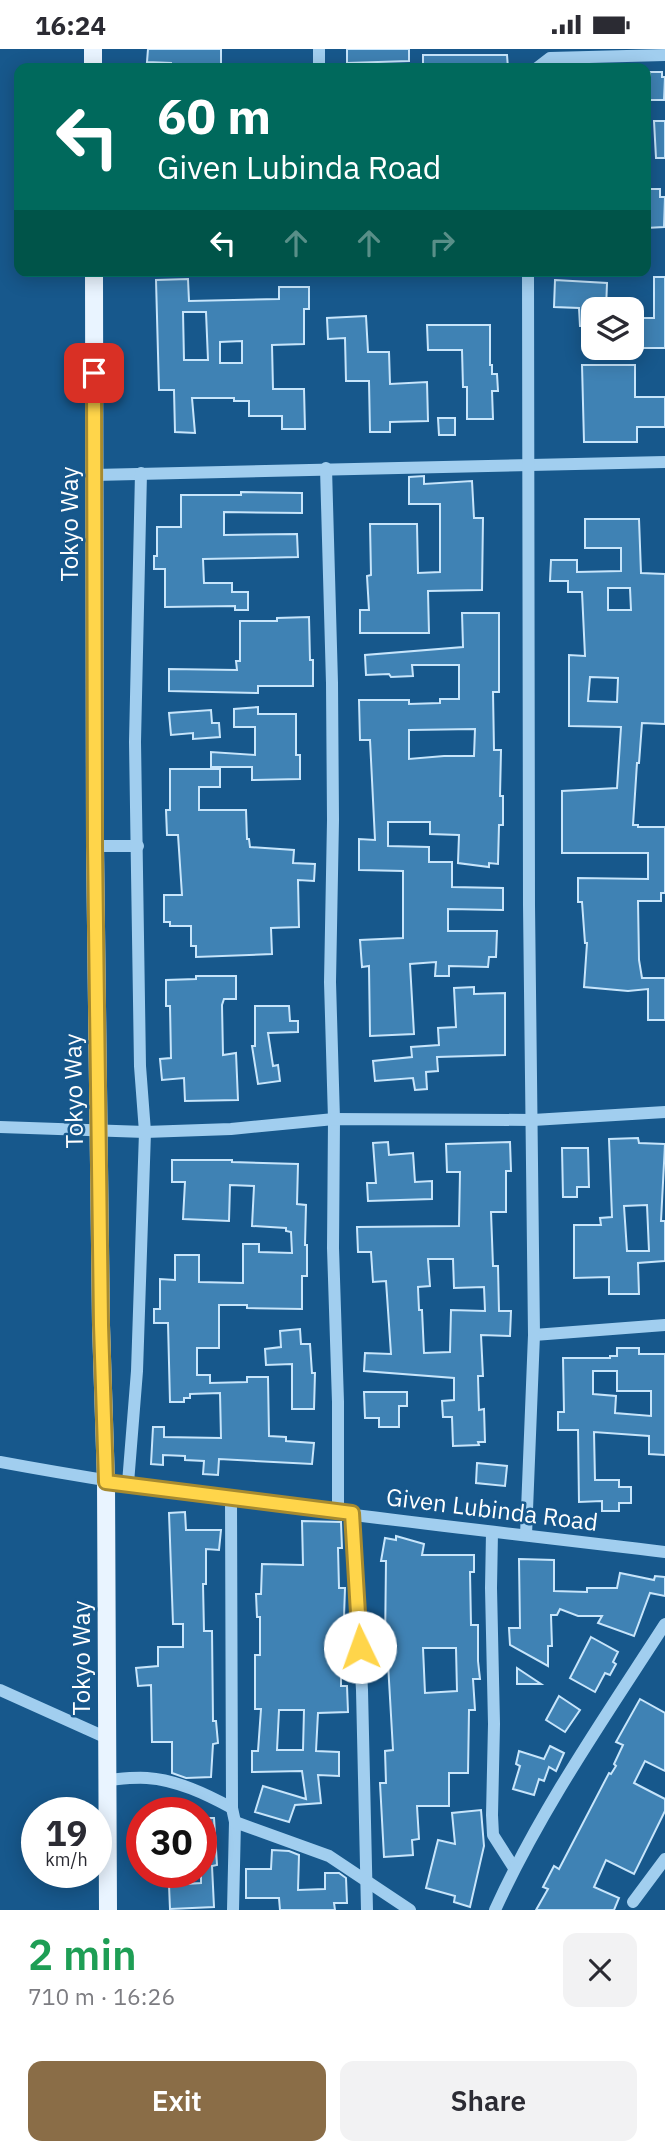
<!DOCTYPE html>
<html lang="en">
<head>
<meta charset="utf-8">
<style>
  body { margin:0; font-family:"IBM Plex Sans",sans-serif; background:#f2f2f3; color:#2b2b33; height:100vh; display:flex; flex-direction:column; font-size:26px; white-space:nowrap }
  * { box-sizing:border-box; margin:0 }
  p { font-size:23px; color:#7c7c81 }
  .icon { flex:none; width:38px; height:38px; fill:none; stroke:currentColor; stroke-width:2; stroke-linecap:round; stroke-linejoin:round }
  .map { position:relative; height:1861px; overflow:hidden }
  .panel { display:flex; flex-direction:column; background:#fff; flex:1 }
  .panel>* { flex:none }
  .guide { position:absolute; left:14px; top:14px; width:637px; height:214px; border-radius:14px; box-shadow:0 4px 18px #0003; background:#00695c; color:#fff; overflow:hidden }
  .buttons { position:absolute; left:581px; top:248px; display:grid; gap:14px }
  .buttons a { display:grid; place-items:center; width:63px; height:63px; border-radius:14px; background:#fff; box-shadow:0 4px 18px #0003; font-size:35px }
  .speed { position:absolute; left:21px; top:1748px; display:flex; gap:14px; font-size:35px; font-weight:700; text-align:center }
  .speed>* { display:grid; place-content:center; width:91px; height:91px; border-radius:50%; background:#fff; box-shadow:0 4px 18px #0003; line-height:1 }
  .speed small { font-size:18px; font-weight:400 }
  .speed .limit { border:10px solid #d22; background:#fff; color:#111 }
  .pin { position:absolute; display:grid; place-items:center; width:60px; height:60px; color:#fff; margin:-30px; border-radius:14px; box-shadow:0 4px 10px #0006 }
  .me { position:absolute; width:77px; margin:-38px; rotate:357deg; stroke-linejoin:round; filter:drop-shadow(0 0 5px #0008) }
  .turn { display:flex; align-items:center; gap:24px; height:147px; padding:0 28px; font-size:32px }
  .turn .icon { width:91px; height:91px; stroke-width:2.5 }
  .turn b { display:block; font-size:49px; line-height:60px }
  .lanes { display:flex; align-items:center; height:66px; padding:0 28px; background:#0003; justify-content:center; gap:35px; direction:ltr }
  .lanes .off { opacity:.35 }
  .round { display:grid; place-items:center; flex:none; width:74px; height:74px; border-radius:14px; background:#f2f2f3 }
  .head { display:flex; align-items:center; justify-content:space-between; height:119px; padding:0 28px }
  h1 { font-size:42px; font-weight:600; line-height:52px; color:#1e9e55 }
  .button { display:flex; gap:14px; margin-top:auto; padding:14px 28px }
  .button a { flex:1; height:80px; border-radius:14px; background:#8a6d47; color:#fff; font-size:28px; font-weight:600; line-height:80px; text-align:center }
  .button a+a { background:#f2f2f3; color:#2b2b33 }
  .status { display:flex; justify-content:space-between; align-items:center; height:49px; padding:0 35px; background:#fff; direction:ltr }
  .status svg { height:19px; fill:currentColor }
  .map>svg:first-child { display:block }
</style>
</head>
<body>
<div class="status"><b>16:24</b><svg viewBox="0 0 49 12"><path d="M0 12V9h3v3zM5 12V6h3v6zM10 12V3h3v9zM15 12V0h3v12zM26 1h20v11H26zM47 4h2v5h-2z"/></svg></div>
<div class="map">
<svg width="665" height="1861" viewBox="0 0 665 1861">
  <rect width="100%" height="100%" fill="#17588c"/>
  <g fill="#3f82b4" stroke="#c7e5fb" stroke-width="2" fill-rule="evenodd">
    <polygon points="148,0 221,0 221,18 203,19 203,15 182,15 182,19 171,19 171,14 147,13"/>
    <polygon points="347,0 409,0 409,12 347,14"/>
    <polygon points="423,6 507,6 508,19 423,19"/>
    <polygon points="650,23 662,23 662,28 665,28 664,51 650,51"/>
    <polygon points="654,72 665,72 665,109 656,109"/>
    <polygon points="646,140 660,140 660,148 665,148 664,178 646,179"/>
    <polygon points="654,228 665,228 665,299 632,299 632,269 654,269"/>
    <path d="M 188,230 L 189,252 L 279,250 L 279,238 L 309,238 L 309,260 L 304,260 L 304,295 L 272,296 L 273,340 L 304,340 L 305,380 L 282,380 L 282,367 L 249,367 L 249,352 L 234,352 L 234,349 L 192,349 L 195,384 L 175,383 L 174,341 L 159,341 L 156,231 ZM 183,263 L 206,263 L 208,311 L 184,311 ZM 242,292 L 242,314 L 220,314 L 220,293 Z"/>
    <polygon points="555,231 607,234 606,261 593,261 593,277 580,277 579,259 554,258"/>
    <polygon points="366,267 368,303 389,303 390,335 427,333 428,372 390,373 390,383 370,383 369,332 346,332 345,289 328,290 327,269"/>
    <polygon points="427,276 490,276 490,316 492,316 492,325 497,325 498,342 492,342 493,370 467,370 467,338 463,338 462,301 428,301"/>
    <polygon points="582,316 635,316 635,348 665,348 665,378 637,378 637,393 584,393"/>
    <polygon points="438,369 455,369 455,386 439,386"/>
    <polygon points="424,427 424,435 472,432 474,469 483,469 482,541 428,542 429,584 360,584 360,561 369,561 367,527 371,526 370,475 417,475 418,524 440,523 440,455 409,455 409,428"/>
    <polygon points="241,443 302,444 302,464 224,463 224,486 297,485 298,508 203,510 204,534 232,534 232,543 248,543 248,561 235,561 235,557 165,558 165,520 154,520 154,507 157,507 157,478 181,478 181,446 241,446"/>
    <path d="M 585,470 L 639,470 L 641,524 L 665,525 L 665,675 L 642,674 L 639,714 L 637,714 L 633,776 L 638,776 L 638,778 L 665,778 L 665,844 L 661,844 L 661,852 L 638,852 L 639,911 L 642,929 L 665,929 L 665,971 L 648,971 L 648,940 L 628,942 L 584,938 L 587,894 L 585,894 L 582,853 L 578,853 L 578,829 L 648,830 L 648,804 L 562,804 L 562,742 L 617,739 L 621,678 L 569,677 L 569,606 L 585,607 L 582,543 L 568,543 L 568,532 L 550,532 L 551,511 L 577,511 L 577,523 L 621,522 L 621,499 L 585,499 ZM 608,539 L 630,539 L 631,561 L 608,561 ZM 590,628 L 618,629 L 617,653 L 588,652 Z"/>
    <path d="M 462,564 L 499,564 L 499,643 L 493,643 L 494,701 L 501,701 L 500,747 L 503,747 L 503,776 L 499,776 L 498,815 L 489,814 L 489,818 L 458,814 L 459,786 L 430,785 L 430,773 L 388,773 L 388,797 L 429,798 L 429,813 L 452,813 L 452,838 L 503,839 L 503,861 L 448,860 L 448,882 L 497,882 L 496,908 L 489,908 L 488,918 L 449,917 L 449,927 L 435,927 L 436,913 L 410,915 L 414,985 L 370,987 L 369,917 L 362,918 L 360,891 L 403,889 L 403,822 L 359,821 L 359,790 L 375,791 L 370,691 L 360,691 L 359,651 L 409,651 L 409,655 L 440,654 L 440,650 L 459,650 L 459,616 L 412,616 L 413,627 L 391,628 L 389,625 L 366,626 L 365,606 L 463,598 ZM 475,680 L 474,707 L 444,707 L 409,710 L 409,681 Z"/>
    <polygon points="309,568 310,611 313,611 313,637 258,637 258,644 169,642 169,620 237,621 236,612 240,612 240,572 277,572 277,569"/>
    <polygon points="258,658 258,665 296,665 296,706 300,706 300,730 252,731 252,718 211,718 211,703 255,706 255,678 234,678 234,660"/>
    <polygon points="211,661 212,674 219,674 220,688 193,690 193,684 171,686 169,664"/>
    <polygon points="170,720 220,720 220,738 199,738 199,761 246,761 247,790 249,790 250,798 294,801 293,814 315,815 314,832 298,831 299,878 271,879 272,905 196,908 196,897 191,897 191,877 170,877 170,873 164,873 164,846 182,846 178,786 167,786 166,761 170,761"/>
    <polygon points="196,927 236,927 236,950 224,950 222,956 223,1006 236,1004 238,1051 185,1052 184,1029 162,1031 160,1010 171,1009 170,957 166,957 166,931 196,930"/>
    <polygon points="474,938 474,945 505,944 505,1006 437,1008 438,1022 426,1023 427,1040 415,1041 413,1029 375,1032 373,1012 412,1008 411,998 439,996 438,979 456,978 454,939"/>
    <polygon points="255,957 289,957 290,972 298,972 298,983 268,984 273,1017 278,1016 280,1032 258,1035 252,997 255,997"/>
    <path d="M 638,1089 L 639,1094 L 665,1095 L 661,1172 L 665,1172 L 665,1212 L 638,1214 L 639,1245 L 609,1245 L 609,1228 L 574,1229 L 574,1176 L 601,1176 L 600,1169 L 612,1168 L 609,1090 ZM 647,1156 L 649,1202 L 627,1202 L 624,1157 Z"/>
    <polygon points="388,1093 389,1106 413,1104 415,1133 432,1132 432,1150 368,1152 367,1134 376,1134 373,1094"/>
    <path d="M 510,1093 L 511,1122 L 506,1122 L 506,1163 L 491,1163 L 493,1217 L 498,1217 L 499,1262 L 511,1262 L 510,1287 L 481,1286 L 483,1327 L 478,1327 L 479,1361 L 484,1360 L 485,1393 L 478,1393 L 479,1396 L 453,1397 L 452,1368 L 443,1368 L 442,1352 L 454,1351 L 454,1329 L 364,1322 L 365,1304 L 391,1305 L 386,1232 L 373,1233 L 371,1203 L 358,1203 L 357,1178 L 459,1177 L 460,1123 L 447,1123 L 446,1095 ZM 428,1210 L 453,1210 L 454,1239 L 484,1238 L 485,1262 L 451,1261 L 450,1303 L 424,1304 L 422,1261 L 419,1261 L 418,1238 L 430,1237 Z"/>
    <polygon points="562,1099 588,1099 589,1138 577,1138 577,1148 563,1148"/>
    <polygon points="172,1111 232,1111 232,1113 298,1115 297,1155 306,1156 305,1196 307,1196 307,1227 302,1227 302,1260 247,1259 247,1256 219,1256 219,1299 197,1299 197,1326 210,1326 210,1334 247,1333 247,1328 268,1328 269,1387 286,1388 286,1392 314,1394 312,1415 219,1410 218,1426 203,1425 204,1412 185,1411 185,1407 163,1406 163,1416 151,1415 153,1378 164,1378 164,1388 221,1389 220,1344 190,1345 190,1349 184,1349 184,1353 170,1353 168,1274 154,1274 154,1260 160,1260 160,1230 175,1231 175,1206 199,1206 199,1233 243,1234 243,1195 259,1195 259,1203 292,1204 291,1183 286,1182 286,1179 252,1177 254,1137 230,1136 229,1172 183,1170 185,1133 172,1133"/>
    <polygon points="300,1280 301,1295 310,1295 312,1324 315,1324 314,1360 292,1360 292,1315 266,1316 265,1300 281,1298 280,1282"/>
    <path d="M 617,1299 L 639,1299 L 639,1305 L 665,1305 L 665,1406 L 649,1405 L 649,1387 L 594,1383 L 595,1431 L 619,1431 L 619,1438 L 631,1438 L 631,1454 L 619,1454 L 619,1462 L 602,1462 L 602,1452 L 579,1453 L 578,1381 L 558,1381 L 558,1363 L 564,1363 L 563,1309 L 610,1309 L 610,1307 L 617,1307 ZM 593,1322 L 617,1322 L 617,1342 L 651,1342 L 651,1367 L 615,1364 L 616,1347 L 593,1345 Z"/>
    <polygon points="364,1343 407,1343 407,1357 399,1357 399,1378 379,1378 379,1369 365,1369"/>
    <polygon points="477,1414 507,1417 505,1437 476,1434"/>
    <polygon points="185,1463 186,1481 221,1481 219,1501 206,1500 206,1535 203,1535 204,1582 212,1582 213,1672 216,1672 218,1694 213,1695 211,1728 186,1729 172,1724 172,1693 152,1693 151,1636 138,1637 136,1619 158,1617 158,1598 183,1598 183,1575 173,1575 169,1464"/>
    <path d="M 302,1472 L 341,1473 L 342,1499 L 338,1499 L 339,1539 L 345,1539 L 343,1597 L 341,1597 L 341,1637 L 347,1637 L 348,1663 L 318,1664 L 316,1702 L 339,1703 L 339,1727 L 318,1726 L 321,1754 L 295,1756 L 289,1773 L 255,1763 L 263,1737 L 306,1750 L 302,1722 L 252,1723 L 252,1702 L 258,1702 L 261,1660 L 255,1660 L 255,1606 L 260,1606 L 260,1568 L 257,1568 L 256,1545 L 261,1545 L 262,1515 L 303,1516 ZM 279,1661 L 304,1661 L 303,1701 L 277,1701 Z"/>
    <path d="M 396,1487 L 424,1495 L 422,1506 L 474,1506 L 474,1523 L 470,1523 L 471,1576 L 478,1576 L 478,1612 L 480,1630 L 473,1630 L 475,1661 L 469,1661 L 468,1724 L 449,1724 L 449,1757 L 417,1757 L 419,1790 L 412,1791 L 413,1806 L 384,1808 L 380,1734 L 386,1734 L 385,1702 L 393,1701 L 387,1597 L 385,1597 L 386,1512 L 381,1512 L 385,1489 L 396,1491 ZM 423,1599 L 456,1599 L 457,1642 L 425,1644 Z"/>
    <polygon points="519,1510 554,1511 554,1542 587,1543 587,1539 617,1539 620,1524 654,1531 655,1527 665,1528 665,1547 650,1544 634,1587 598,1574 602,1567 578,1567 560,1560 557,1566 551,1566 552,1597 548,1597 548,1617 510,1596 509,1579 520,1579"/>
    <polygon points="591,1588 618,1603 613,1613 616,1615 610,1626 605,1624 595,1643 570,1629"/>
    <polygon points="517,1619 541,1635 517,1635"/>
    <polygon points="559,1647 580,1661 565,1683 546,1671"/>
    <polygon points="640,1650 665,1664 665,1722 645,1712 634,1734 665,1750 665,1762 634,1825 606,1811 594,1838 619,1849 614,1861 536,1861 548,1840 543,1838 554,1817 559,1820 609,1724 611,1725 616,1717 614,1715 623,1696 616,1693"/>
    <polygon points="550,1697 564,1704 556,1722 549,1718 544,1732 539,1730 534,1746 513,1740 520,1717 516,1715 519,1702 544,1710"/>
    <polygon points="481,1761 484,1797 470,1858 454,1853 455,1847 426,1839 438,1791 455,1795 452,1764"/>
    <polygon points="201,1769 214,1769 217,1816 212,1817 214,1858 170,1860 169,1836 201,1834"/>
    <polygon points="272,1801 289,1802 299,1806 298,1841 325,1840 325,1824 339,1824 346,1829 347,1854 334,1854 335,1861 280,1861 279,1849 246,1849 246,1820 271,1820"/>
  </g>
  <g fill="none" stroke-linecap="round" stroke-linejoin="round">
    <g stroke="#a1ceef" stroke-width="12">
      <polyline points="319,19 319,0"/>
      <polyline points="537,19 550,9 665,6"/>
      <polyline points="326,419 332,634 333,771 330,933 334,1070 333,1199 338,1353 338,1463"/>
      <polyline points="94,426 665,413"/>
      <polyline points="95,797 138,797"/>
      <polyline points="0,1078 145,1083 231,1080 334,1070 533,1071 665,1063"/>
      <polyline points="534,1286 665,1276"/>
      <path d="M 0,1413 C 220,1454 443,1476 665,1503"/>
      <polyline points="128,1434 137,1322 145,1083 140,1017 135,693 141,424"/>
      <polyline points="231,1450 232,1759 235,1773 233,1861"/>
      <polyline points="352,1464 362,1641 367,1861"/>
      <polyline points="492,1483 491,1539 494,1675 492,1766 493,1786 514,1819"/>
      <polyline points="526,1486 534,1286 529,856 528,222"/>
      <polyline points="0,1641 107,1689"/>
      <path d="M 108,1731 C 120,1730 134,1728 147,1729 C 177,1731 206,1745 232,1759"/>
      <polyline points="235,1773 329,1807 410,1861"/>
      <polyline points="633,1853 665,1810"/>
      <path d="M 495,1861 C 541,1760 605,1668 665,1575"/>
    </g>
    <g stroke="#e9f4ff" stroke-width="18">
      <polyline points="93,0 93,19"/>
      <polyline points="94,222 95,797 101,1276 106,1433 108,1861"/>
    </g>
  </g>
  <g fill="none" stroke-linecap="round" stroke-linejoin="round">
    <g stroke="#a68a30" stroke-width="18">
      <polyline id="route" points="94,324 95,797 101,1276 106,1433 352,1464 360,1598"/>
    </g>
    <use href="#route" stroke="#ffd54a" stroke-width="12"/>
  </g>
  <g text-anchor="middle" stroke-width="5" stroke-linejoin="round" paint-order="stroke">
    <g font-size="24" fill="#fff" stroke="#17588c">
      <text transform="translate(70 475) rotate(-90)" y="8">Tokyo Way</text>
      <text transform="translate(74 1042) rotate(-91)" y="8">Tokyo Way</text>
      <text transform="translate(492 1461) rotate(7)" y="8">Given Lubinda Road</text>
      <text transform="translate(82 1609) rotate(-90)" y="8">Tokyo Way</text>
    </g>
  </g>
</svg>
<div class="buttons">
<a><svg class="icon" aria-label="layers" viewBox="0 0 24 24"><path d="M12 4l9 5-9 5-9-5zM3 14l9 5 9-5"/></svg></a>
</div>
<div class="speed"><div>19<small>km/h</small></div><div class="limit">30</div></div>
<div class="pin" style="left:94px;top:324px;background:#d93025"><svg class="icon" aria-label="arrive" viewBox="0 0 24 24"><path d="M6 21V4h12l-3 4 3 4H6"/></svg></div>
<svg class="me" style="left:360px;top:1598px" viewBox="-20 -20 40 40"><circle r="19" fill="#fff"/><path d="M0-13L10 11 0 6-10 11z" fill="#ffd54a"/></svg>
<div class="guide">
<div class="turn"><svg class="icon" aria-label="left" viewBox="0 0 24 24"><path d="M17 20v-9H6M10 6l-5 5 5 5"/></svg><div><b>60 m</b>Given Lubinda Road</div></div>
<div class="lanes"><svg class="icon" aria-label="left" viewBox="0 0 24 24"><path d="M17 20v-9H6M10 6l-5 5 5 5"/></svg><svg class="icon off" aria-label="ahead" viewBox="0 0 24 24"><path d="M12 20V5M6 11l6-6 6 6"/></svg><svg class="icon off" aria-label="ahead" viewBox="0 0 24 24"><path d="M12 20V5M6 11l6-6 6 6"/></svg><svg class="icon off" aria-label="right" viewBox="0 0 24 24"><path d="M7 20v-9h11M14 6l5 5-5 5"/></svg></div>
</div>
</div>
<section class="panel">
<div class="head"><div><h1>2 min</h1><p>710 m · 16:26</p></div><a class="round"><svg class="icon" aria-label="close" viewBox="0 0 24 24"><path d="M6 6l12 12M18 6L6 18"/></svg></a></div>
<div class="button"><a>Exit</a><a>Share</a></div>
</section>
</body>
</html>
